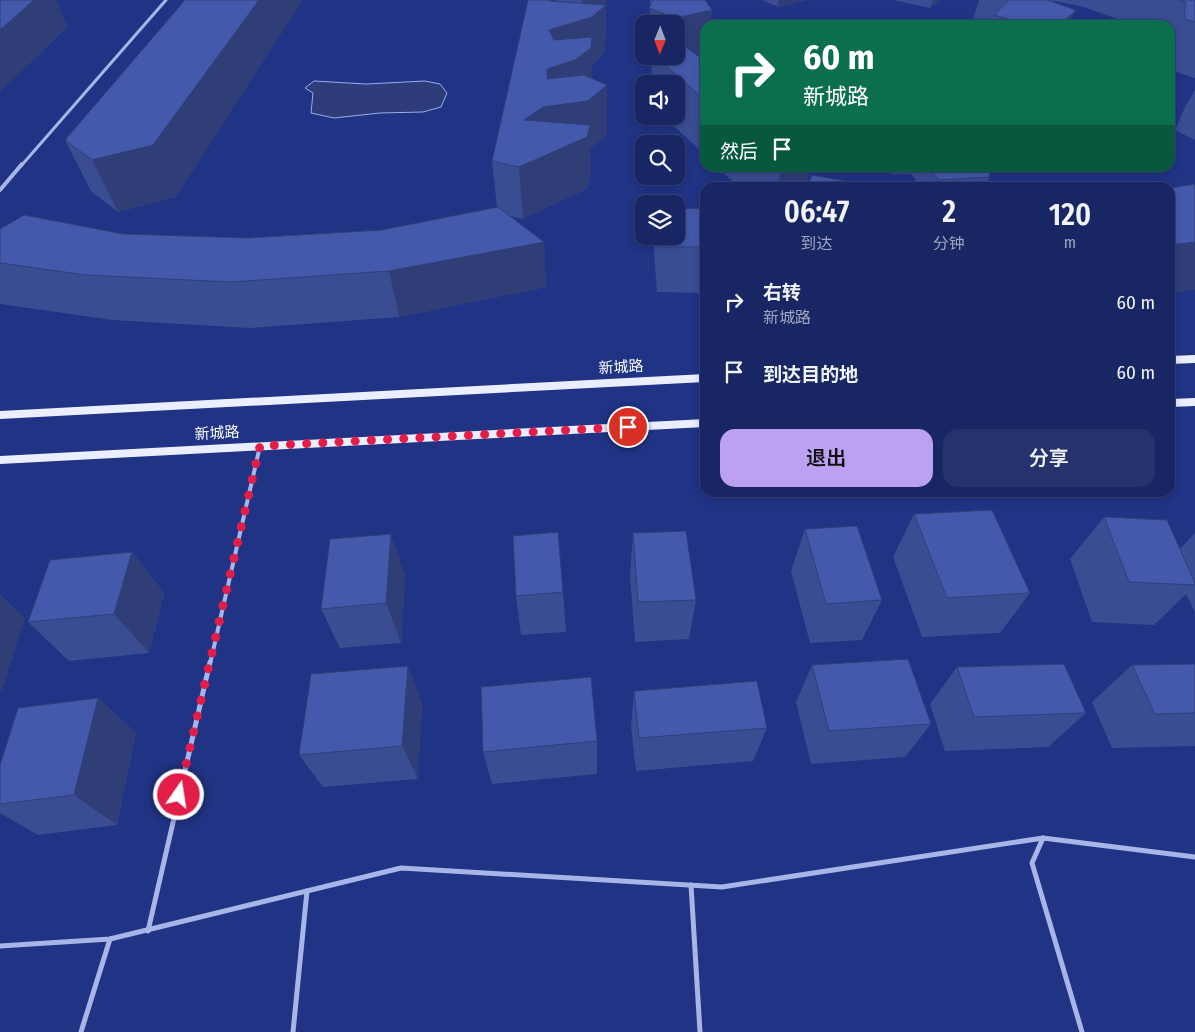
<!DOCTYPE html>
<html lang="zh">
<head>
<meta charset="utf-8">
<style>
  body { margin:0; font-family:"Fira Sans Condensed","Noto Sans SC",sans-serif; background:#25326c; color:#f1f3f6; height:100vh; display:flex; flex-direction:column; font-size:19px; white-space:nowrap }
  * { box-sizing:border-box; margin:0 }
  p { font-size:16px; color:#9fa5be }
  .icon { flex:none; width:28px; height:28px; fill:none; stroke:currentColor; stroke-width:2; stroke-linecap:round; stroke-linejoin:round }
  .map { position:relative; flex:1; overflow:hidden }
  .drawer { position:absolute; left:700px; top:182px; width:475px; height:315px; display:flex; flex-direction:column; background:#182663; border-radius:15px; box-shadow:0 2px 8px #0003,0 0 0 1px #364378 }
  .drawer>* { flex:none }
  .top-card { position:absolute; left:700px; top:20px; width:475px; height:152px; border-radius:15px; box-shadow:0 2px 8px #0003,0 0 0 1px #364378; background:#0b6e4f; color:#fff; overflow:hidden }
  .needle { width:32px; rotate:181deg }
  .fabs { position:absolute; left:635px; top:15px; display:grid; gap:10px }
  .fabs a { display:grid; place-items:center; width:50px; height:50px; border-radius:10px; background:#182663; box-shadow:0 2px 8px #0003,0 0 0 1px #364378; font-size:25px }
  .pin { position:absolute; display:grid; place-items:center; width:42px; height:42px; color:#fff; margin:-21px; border:2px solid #fff; border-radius:50%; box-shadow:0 1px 5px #0007 }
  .me { position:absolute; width:55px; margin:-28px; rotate:13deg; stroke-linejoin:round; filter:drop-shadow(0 0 4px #0008) }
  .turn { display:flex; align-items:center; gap:18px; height:105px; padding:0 20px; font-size:22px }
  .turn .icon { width:65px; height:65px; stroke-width:2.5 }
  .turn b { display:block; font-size:35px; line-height:42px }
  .then { display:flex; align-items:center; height:48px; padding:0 20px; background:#0003; gap:10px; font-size:19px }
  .eta { display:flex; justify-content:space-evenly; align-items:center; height:85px; text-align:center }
  .eta b { font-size:30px; font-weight:600; line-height:35px }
  .primary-button { display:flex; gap:10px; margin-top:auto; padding:10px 20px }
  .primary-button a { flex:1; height:58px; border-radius:15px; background:#bca0f2; color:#111; font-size:20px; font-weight:600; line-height:58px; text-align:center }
  .primary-button a+a { background:#25326c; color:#f1f3f6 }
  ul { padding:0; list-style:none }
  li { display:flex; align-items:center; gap:15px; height:70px; padding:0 20px }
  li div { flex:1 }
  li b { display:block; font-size:19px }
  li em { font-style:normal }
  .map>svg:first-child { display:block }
</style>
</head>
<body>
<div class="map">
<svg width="1195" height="1032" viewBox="0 0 1195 1032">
  <rect width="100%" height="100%" fill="#203384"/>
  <polygon fill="#2e3d7a" stroke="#9badeb" points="314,81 366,84 425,81 440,84 447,93 441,107 423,112 380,113 334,118 311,113 313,93 305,88"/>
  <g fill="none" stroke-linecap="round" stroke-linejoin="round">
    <polyline stroke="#a7b5e9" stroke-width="4" points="210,664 260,446"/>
    <g stroke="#a7b5e9" stroke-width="5">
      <polyline points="1043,838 1032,863 1082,1032"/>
      <polyline points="691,885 700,1032"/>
      <polyline points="148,931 210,662"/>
      <polyline points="0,946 110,939 401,868 722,887 1043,838 1195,857"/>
      <polyline points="81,1032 110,939"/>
      <polyline points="293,1032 307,891"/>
    </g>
    <polyline stroke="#a7b5e9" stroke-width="3" points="21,166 166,0"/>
    <polyline stroke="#a7b5e9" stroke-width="4" points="0,190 22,164"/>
    <g fill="#ebeefe" fill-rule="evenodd">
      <polygon points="1195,355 1195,363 1170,364 1170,356"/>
      <polygon points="705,374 705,382 0,419 0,411"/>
      <polygon points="1195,398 1195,406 1170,407 1170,399"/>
      <polygon points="705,419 705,427 0,464 0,456"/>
    </g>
  </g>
  <g fill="#3a4d93">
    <polygon points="528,0 606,0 605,52 592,65 592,79 607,85 607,135 590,149 591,175 588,188 523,219 509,216 544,242 546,287 399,317 250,328 112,320 0,304 0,229 123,234 249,238 382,230 497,207 492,161"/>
    <polygon points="650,0 705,0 702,59 705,61 705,155 663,116 676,116 676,84 651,84 652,57 650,56 676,56 676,24 649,24"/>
    <polygon points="762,0 807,0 778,7"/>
    <polygon points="893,0 940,0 930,8"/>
    <polygon points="979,0 1195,0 1195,78 1170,70 1170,25 1125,25 1126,22 1084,7 1055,1 1053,2 1069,25 971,25"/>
    <polygon points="1195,90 1195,140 1175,130 1185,107"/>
    <polygon points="65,140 176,197 118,212 91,191"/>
    <polygon points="718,168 810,168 806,188 740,188"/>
    <polygon points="885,168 991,168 989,177 985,188 922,188 911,174 891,174"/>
    <polygon points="705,209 705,293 657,292 654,253 655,236 676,236"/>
    <polygon points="914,514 1030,593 1000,633 922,637 893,557"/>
    <polygon points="1104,517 1180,549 1195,533 1195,612 1186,594 1154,625 1092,622 1070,559"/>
    <polygon points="805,529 882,600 862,640 810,643 791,571"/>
    <polygon points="633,533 696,600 689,639 635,642 630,575"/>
    <polygon points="391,534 405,576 401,643 340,648 321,609"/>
    <polygon points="132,552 164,593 149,653 69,661 28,622"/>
    <polygon points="563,592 566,632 521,635 516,596"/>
    <polygon points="1195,664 1195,746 1112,748 1092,702 1132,665"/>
    <polygon points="812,665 931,724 905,757 811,764 796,702"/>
    <polygon points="957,667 1086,713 1048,747 945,751 930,704"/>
    <polygon points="634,691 767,728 753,761 636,771 631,726"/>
    <polygon points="98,698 136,733 117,825 38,835 0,813 0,765"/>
    <polygon points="422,703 418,779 323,787 299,755"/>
    <polygon points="597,741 597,774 492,784 483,752"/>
  </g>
  <g fill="#303e78">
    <polygon points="34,0 56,0 68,27 0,92 0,30"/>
    <polygon points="259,0 303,0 176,197 118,212 92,160"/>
    <polygon points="550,0 557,0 558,27 582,20 582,0 606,0 605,52 592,65 592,85 607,85 607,135 590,149 591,175 588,188 523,219 519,167 524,120 549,30 549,1"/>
    <polygon points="779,0 807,0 778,7"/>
    <polygon points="933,0 940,0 930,8"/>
    <polygon points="712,10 711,25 705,25 705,58 672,66 676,56 676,24 675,24 675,18"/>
    <polygon points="1076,10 1069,25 1060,25"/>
    <polygon points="781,168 810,168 806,188 777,188"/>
    <polygon points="544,242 546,287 399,317 389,271"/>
    <polygon points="1195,242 1195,290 1170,293 1170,245"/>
    <polygon points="391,534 405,576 401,643 386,603"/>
    <polygon points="132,552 164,593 149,653 114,614"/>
    <polygon points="0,594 25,618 2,692 0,690"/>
    <polygon points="408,666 422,703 418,779 402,746"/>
    <polygon points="98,698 136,733 117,825 74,795"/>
  </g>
  <g fill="#4459ab" stroke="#303e78">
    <polygon points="0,0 34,0 0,30"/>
    <polygon points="185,0 259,0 153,145 92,160 65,140"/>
    <polygon points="528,0 550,0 549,1 606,5 592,17 549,30 554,40 592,37 591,48 575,60 547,69 547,79 584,75 607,85 588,101 543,107 524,120 590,125 587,137 519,167 492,161"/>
    <polygon points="653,0 705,0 712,10 675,18 649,8"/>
    <polygon points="1009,0 1047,0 1076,10 1060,25 1027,25 994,15"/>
    <polygon points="1179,0 1195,0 1195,22 1184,19 1186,2"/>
    <polygon points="676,40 705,61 705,100 654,56 676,56"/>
    <polygon points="928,168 991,168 989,177 939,180"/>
    <polygon points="812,175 884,188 807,188"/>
    <polygon points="1195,184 1195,242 1170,245 1170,188"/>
    <polygon points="498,207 544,242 389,271 231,282 86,275 0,263 0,229 24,215 123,234 249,238 382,230"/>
    <polygon points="676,208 705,209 705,247 660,247 659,236 676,236"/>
    <polygon points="992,510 1030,593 947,598 914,514"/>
    <polygon points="1104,517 1167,520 1195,583 1195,585 1129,582"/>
    <polygon points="857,526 882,600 826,604 805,529"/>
    <polygon points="686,531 696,600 638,602 633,533"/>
    <polygon points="558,532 563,592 516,596 513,536"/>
    <polygon points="391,534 386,603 321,609 330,539"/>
    <polygon points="132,552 114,614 28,622 50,560"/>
    <polygon points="908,659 931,724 829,731 812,665"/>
    <polygon points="1064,664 1086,713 974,717 957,667"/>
    <polygon points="1195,664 1195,713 1155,714 1132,665"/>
    <polygon points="408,666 402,746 299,755 311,674"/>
    <polygon points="591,677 597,741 483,752 481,687"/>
    <polygon points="757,681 767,728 639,738 634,691"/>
    <polygon points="98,698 74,795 0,804 0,765 18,708"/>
  </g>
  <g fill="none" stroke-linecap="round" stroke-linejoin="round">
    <polyline stroke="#e11d48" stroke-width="9" stroke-dasharray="0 16.2" points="179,795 260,446 628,427"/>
  </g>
  <g text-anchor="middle" stroke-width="5" stroke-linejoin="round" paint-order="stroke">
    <g font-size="15" fill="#fff" stroke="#203384">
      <text transform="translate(621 367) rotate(-3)" y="5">新城路</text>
      <text transform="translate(217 433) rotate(-3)" y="5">新城路</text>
    </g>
  </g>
</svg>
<div class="fabs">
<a><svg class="needle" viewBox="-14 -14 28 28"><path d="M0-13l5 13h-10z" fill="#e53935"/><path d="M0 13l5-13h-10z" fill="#9fa5be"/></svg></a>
<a><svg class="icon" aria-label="sound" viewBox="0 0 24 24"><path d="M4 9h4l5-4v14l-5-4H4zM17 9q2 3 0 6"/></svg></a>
<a><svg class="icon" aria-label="search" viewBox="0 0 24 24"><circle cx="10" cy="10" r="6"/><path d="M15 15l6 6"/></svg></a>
<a><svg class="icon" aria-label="layers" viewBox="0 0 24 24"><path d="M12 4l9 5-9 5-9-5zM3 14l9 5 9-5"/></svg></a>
</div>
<div class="pin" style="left:628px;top:427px;background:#d93025"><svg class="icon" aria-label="arrive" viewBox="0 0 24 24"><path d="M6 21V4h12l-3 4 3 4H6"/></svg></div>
<svg class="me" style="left:179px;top:795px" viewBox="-20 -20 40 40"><circle r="17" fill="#e11d48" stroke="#fff" stroke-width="3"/><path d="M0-11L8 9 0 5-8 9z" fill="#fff"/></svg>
<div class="top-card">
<div class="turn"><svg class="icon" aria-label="right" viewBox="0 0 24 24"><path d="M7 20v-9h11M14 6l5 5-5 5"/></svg><div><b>60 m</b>新城路</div></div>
<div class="then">然后<svg class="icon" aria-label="arrive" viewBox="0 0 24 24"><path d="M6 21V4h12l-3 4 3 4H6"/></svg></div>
</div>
<section class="drawer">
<div class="eta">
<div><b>06:47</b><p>到达</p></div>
<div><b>2</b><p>分钟</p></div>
<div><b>120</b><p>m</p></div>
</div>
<ul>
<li><svg class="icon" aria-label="right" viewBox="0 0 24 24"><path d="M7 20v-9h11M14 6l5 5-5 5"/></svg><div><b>右转</b><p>新城路</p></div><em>60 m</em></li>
<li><svg class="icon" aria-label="arrive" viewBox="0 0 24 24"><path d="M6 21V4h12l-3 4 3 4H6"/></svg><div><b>到达目的地</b></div><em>60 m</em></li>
</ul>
<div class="primary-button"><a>退出</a><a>分享</a></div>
</section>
</div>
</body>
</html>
